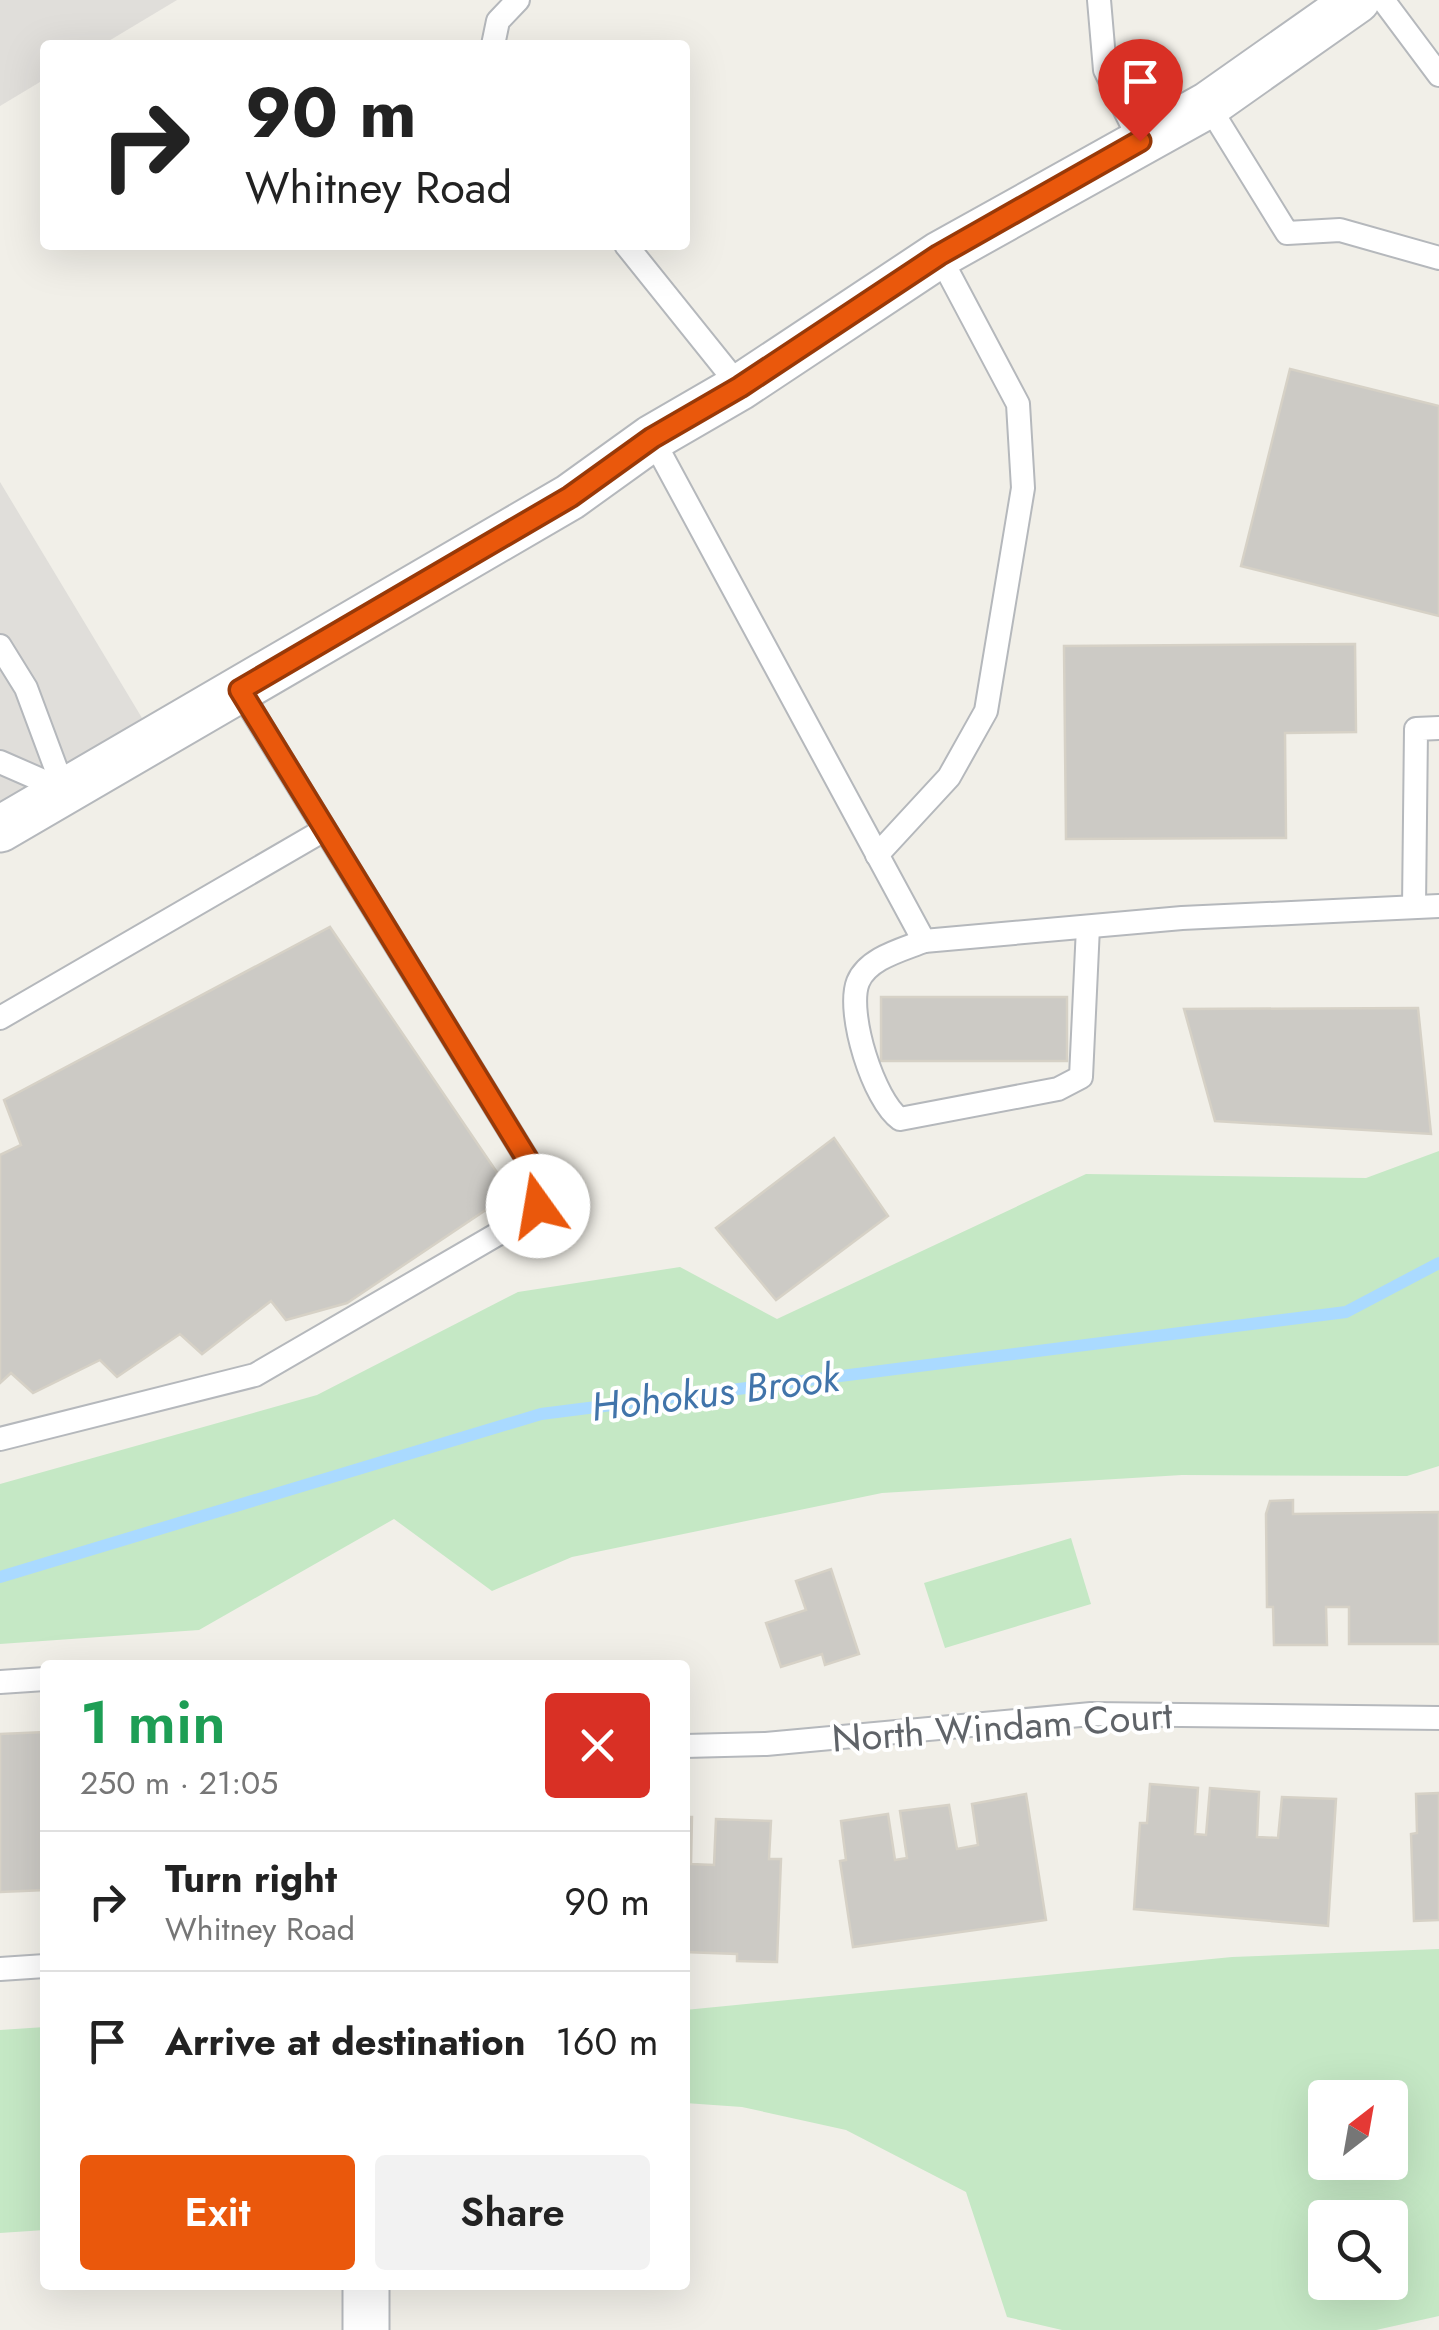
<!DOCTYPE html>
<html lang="en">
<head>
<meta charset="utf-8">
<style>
  body { margin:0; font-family:Jost,sans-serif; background:#f2f2f2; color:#222; height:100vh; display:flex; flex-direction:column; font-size:38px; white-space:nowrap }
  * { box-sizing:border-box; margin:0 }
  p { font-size:32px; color:#767676 }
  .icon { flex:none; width:55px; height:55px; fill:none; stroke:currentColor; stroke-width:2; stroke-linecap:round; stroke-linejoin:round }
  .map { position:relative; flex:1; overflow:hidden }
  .sheet { position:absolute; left:40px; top:1660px; width:650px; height:630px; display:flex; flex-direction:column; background:#fff; border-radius:10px; box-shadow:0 10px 40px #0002 }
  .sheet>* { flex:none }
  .top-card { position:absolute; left:40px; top:40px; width:650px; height:210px; border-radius:10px; box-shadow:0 10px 40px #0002; background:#fff; color:#222; overflow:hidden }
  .needle { width:65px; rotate:31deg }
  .controls { position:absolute; left:1308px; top:2080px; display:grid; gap:20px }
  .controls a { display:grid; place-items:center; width:100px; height:100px; border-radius:10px; background:#fff; box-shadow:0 10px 40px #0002; font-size:50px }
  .pin { position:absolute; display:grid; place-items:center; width:85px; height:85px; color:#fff; margin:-102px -42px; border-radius:50% 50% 50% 0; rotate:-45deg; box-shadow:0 0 10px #0007 }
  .pin .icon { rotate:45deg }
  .me { position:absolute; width:110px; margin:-55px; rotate:347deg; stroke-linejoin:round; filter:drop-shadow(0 0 8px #0008) }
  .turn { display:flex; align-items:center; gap:35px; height:210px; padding:0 40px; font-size:45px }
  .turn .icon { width:130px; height:130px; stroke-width:2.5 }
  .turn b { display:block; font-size:70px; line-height:85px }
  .round { display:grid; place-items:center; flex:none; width:105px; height:105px; border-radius:10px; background:#f2f2f2 }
  .headline { display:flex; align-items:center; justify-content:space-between; height:170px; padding:0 40px }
  h1 { font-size:60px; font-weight:600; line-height:75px; color:#1e9e55 }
  .cta { display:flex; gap:20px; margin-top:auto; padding:20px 40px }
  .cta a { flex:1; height:115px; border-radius:10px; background:#ea580c; color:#fff; font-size:40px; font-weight:600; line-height:115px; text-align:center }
  .cta a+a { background:#f2f2f2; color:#222 }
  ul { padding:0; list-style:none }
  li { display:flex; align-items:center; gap:30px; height:140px; padding:0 40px; border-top:2px solid #e0e0e0 }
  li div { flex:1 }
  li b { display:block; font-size:38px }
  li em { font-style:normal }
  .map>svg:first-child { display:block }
</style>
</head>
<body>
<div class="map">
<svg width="1439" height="2330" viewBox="0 0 1439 2330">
  <rect width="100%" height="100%" fill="#f1efe8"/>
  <g fill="#e0deda">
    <polygon points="0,0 177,0 102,45 45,45 45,79 0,106"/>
    <polygon points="0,482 142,718 0,806"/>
  </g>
  <g fill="#c5e8c5" fill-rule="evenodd">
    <polygon points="1439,1151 1439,1466 1407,1476 1182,1475 882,1493 572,1557 492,1591 394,1519 199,1630 0,1644 0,1484 317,1395 518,1292 680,1267 777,1319 1086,1174 1366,1178"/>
    <polygon points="1071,1538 1091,1604 945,1648 924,1583"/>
    <path d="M 1439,1949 L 1439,2316 L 1376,2330 L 1062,2330 L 1007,2317 L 966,2192 L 846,2130 L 742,2107 L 685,2103 L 685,2010 L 1232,1957 ZM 1325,2098 L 1390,2098 L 1390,2162 L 1325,2162 ZM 1325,2218 L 1390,2218 L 1390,2282 L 1325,2282 Z"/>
    <polygon points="45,2027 45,2230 0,2233 0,2030"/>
  </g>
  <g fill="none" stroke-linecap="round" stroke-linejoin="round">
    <polyline stroke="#aadaff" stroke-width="12" points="0,1577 541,1414 1346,1312 1439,1263"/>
  </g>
  <g fill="#cccac5" stroke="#d6d1c6" stroke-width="2.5">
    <polygon points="1290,369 1439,406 1439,616 1241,566"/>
    <polygon points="1355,644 1356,732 1285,733 1286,838 1066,839 1064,646"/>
    <polygon points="330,927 511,1193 347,1303 286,1320 271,1301 202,1354 180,1334 117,1377 100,1360 33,1393 11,1373 0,1383 0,1155 21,1145 4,1100"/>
    <rect x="881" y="997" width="186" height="64"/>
    <polygon points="1418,1008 1431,1134 1215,1121 1184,1009"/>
    <polygon points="834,1138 888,1216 776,1300 716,1228"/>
    <polygon points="1293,1500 1293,1514 1439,1512 1439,1644 1349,1644 1349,1607 1326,1607 1327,1645 1274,1645 1273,1607 1267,1607 1266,1514 1270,1501"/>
    <polygon points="831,1569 859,1654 825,1665 822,1654 781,1667 766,1623 806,1610 796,1581"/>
    <polygon points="45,1732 45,1890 0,1892 0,1734"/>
    <polygon points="1150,1784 1198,1788 1195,1834 1206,1835 1210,1788 1259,1792 1257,1837 1278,1838 1282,1797 1336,1799 1328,1926 1134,1909 1140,1823 1147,1823"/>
    <polygon points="1439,1793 1439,1920 1414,1921 1411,1834 1417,1833 1416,1794"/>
    <polygon points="1026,1794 1046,1920 853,1947 840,1861 846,1860 841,1821 888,1814 895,1860 907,1858 900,1811 949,1805 957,1849 978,1845 972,1804"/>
    <polygon points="685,1817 692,1817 691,1864 714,1865 716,1819 771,1821 769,1859 781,1859 777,1962 737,1961 737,1954 685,1952"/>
  </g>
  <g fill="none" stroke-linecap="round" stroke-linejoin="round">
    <g stroke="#b5b8bc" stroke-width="26">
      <g id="lane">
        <polyline points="1099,0 1105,70 1140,141"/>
        <polyline points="1383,0 1439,75"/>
        <polyline points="493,45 498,21 518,0"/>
        <polyline points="1208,105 1287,233 1340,230 1439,258"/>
        <polyline points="626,245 740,387"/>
        <polyline points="652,438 924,941 1182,918 1439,906"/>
        <polyline points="0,646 26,688 64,790"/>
        <polyline points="0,762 64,790"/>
        <polyline points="877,855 949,777 986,711 1023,488 1018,404 939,255"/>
        <polyline points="1414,907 1416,729 1439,728"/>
        <path d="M 924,941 C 902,950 868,958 858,982 C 846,1013 874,1101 900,1119 L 1058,1089 L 1081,1077 L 1088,927"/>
        <polyline points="0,1018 324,830"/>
        <polyline points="0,1439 255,1375 527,1217 538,1206 540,1180 240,691"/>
        <polyline points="0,1682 45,1679"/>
        <polyline points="685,1746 766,1744 1091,1714 1439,1718"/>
        <polyline points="0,1969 45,1966"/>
      </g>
    </g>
    <g stroke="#b5b8bc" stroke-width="49">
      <g id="street">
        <polyline points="0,829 570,497 652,438 740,387 939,255 1208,105 1357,0"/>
        <polyline points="366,2285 366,2330"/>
      </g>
    </g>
    <use href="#lane" stroke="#fff" stroke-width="22"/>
    <use href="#street" stroke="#fff" stroke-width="45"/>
  </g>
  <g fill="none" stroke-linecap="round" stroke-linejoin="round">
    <g stroke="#983908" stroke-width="25">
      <polyline id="route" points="538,1206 540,1180 240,690 570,497 652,438 740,387 939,255 1140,141"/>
    </g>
    <use href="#route" stroke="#ea580c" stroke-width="18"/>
  </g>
  <g text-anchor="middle" stroke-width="8" stroke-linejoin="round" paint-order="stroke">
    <g font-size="38" fill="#5f6368" stroke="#fff">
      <text transform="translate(1002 1727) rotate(-4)" y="13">North Windam Court</text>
    </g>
    <g font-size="40" font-style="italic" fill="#4174aa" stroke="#fff">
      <text transform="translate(715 1392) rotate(-7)" y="14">Hohokus Brook</text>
    </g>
  </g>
</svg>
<div class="controls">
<a><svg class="needle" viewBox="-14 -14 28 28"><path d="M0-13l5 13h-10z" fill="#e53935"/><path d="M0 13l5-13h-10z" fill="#767676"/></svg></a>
<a><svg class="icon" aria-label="search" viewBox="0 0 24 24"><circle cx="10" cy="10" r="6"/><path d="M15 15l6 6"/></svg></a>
</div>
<div class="pin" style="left:1140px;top:141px;background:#d93025"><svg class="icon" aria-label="arrive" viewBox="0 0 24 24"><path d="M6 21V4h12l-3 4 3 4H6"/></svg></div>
<svg class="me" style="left:538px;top:1206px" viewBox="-20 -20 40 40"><circle r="19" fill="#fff"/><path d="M0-13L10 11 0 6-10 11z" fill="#ea580c"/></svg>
<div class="top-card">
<div class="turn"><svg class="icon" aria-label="right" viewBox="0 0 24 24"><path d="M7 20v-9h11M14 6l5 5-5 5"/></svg><div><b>90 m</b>Whitney Road</div></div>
</div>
<section class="sheet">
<div class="headline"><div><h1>1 min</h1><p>250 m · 21:05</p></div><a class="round" style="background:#d93025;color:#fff"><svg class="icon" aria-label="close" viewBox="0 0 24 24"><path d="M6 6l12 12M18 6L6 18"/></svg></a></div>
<ul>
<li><svg class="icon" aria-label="right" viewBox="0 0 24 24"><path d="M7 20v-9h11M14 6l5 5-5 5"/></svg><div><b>Turn right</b><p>Whitney Road</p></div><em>90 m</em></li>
<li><svg class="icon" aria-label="arrive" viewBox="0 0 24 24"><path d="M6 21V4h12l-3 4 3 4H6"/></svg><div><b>Arrive at destination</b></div><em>160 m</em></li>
</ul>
<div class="cta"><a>Exit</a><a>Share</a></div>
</section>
</div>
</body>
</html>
